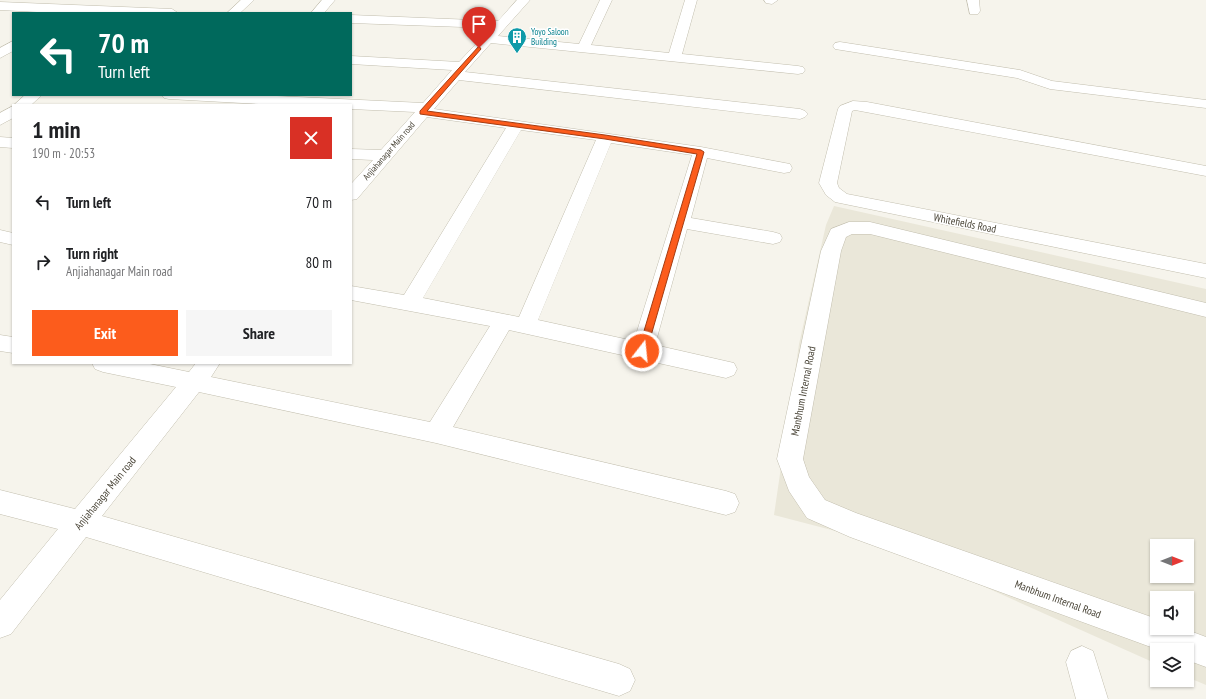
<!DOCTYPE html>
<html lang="en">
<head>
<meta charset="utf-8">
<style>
  body { margin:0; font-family:"PT Sans Narrow",sans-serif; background:#f6f6f6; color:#202124; height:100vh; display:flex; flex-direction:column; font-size:15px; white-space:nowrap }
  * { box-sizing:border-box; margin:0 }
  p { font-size:13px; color:#757577 }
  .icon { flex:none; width:22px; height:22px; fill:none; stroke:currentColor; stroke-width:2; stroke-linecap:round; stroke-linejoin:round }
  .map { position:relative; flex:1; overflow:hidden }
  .details { position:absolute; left:12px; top:104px; width:340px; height:260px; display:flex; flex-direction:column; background:#fff; border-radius:0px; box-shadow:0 1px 3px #0004 }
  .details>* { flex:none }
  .banner { position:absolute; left:12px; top:12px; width:340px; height:84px; border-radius:0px; box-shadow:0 1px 3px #0004; background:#00695c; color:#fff; overflow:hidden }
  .needle { width:26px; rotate:90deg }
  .controls { position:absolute; left:1150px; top:539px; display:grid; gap:8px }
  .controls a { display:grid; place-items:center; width:44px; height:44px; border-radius:0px; background:#fff; box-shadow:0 1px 3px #0004; font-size:20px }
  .pin { position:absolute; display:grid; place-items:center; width:34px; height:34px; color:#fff; margin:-41px -17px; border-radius:50% 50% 50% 0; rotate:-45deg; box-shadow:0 0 4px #0007 }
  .pin .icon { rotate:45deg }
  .me { position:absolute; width:44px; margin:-22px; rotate:16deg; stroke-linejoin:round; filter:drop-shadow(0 0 3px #0008) }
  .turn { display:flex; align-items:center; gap:14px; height:84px; padding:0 20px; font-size:18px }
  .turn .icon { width:52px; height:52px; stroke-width:2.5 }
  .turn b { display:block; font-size:28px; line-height:34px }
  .round { display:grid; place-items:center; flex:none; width:42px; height:42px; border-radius:0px; background:#f6f6f6 }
  .summary { display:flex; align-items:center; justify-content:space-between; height:68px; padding:0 20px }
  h1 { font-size:24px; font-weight:800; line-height:30px }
  .primary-button { display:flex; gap:8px; margin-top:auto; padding:8px 20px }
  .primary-button a { flex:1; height:46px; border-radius:0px; background:#fc5c1c; color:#fff; font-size:16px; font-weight:800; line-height:46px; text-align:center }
  .primary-button a+a { background:#f6f6f6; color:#202124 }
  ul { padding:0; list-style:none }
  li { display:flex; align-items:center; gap:12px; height:60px; padding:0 20px }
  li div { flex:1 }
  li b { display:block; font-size:15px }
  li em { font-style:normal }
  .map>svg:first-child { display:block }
</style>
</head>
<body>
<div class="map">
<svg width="1206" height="699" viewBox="0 0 1206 699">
  <rect width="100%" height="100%" fill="#f6f4ec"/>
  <path fill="#eae7d9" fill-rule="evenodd" d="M 834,206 L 1206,289 L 1206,685 L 1187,677 L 1187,650 L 1157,650 L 1157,664 L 893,546 L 774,515 L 799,344 L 826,225 ZM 1157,546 L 1187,546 L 1187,576 L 1157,576 ZM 1157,598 L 1187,598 L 1187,628 L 1157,628 Z"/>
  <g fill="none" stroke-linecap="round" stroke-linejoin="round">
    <g stroke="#c2beae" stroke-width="1">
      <g id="minor">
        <polygon points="241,0 254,0 240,13 227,13"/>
        <polygon points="322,0 335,0 324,13 311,13"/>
        <path d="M 517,0 L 530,0 L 498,36 L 579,44 L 600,0 L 612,0 L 591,45 L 669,53 L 685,0 L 697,0 L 682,54 L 798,66 L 803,67 L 805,70 L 803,73 L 798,74 L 491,43 L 465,72 L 800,109 L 805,111 L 808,114 L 805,117 L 800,119 L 459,80 L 434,109 L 701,147 L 790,164 L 792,168 L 790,172 L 784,173 L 707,158 L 691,218 L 773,232 L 780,234 L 782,238 L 780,242 L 773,244 L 687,229 L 655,345 L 734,363 L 737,369 L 734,375 L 726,378 L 509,330 L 453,427 L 726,491 L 735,494 L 739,503 L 735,512 L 726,515 L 436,443 L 199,392 L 102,516 L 619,664 L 630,669 L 635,680 L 630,691 L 619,696 L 86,537 L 11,634 L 0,638 L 0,600 L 58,529 L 0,514 L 0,490 L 75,509 L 176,387 L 103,372 L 95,369 L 92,363 L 145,363 L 189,372 L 196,363 L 220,363 L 211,377 L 430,422 L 490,326 L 351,300 L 351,286 L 404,295 L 506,128 L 427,117 L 357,199 L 351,200 L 351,184 L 373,160 L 351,159 L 351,149 L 381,150 L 415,112 L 351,109 L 351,105 L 279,105 L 169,99 L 164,98 L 162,95 L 256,95 L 423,103 L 452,70 L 351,64 L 351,56 L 459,62 L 491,28 L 351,23 L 351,15 L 498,21 ZM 521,130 L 596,140 L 519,317 L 423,298 ZM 611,143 L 692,155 L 634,341 L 538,320 Z"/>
        <polygon points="764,0 778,0 772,4 766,3"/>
        <polygon points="967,0 979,0 980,11 978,14 970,14"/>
        <polygon points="0,2 172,9 178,13 56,13 0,10"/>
        <polygon points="13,41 13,51 0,58 0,48"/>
        <polygon points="840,42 1020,70 1052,81 1206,100 1206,108 1050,89 1017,78 835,49 833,46 835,43"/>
        <polygon points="25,95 42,95 31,105 14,105"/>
        <polygon points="853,101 867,102 1206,166 1206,176 855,110 852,111 837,183 839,188 847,194 1206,264 1206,278 835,202 826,195 819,183 838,109 840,106"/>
        <polygon points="13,106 13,118 0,125 0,113"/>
        <polygon points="0,137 13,138 13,148 0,147"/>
        <polygon points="849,222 870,222 1206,303 1206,317 870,234 852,234 846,237 841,251 803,459 809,477 825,500 856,513 1157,619 1157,628 1182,628 1206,637 1206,667 1187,660 1187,650 1159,650 850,537 807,518 789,491 777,459 821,251 831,229"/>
        <polygon points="0,230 13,233 13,245 0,242"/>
        <polygon points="0,335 13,337 13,353 0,351"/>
        <polygon points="1082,646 1093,651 1108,699 1076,699 1066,662 1071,651"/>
      </g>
    </g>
    <use href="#minor" fill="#fff" fill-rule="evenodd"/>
  </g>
  <polygon fill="#fc5c1c" stroke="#a43c12" points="479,46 481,49 427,111 605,135 701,150 704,152 646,353 639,353 638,351 697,154 605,139 420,114 420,111"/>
  <defs>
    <g id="building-pin" transform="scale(1)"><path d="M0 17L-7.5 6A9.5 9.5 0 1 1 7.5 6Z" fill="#0f9aa8" stroke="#fff"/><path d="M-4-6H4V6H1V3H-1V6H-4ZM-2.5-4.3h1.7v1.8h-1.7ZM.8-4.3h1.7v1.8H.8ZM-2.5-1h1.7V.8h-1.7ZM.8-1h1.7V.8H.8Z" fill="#fff"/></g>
  </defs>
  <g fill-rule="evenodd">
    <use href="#building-pin" x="517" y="37"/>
  </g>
  <g text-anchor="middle" stroke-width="3" stroke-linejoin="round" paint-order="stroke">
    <g font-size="9" fill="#0d838f" stroke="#fff" text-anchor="start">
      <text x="531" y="35">Yoyo Saloon<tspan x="531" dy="10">Building</tspan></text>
    </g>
    <g font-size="9" fill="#4b4639" stroke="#fff">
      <text transform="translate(389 151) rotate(-49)" y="3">Anjiahanagar Main road</text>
    </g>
    <g font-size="11" fill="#4b4639" stroke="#fff">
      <text transform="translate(965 223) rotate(11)" y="4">Whitefields Road</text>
      <text transform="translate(803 391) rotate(-79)" y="4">Manbhum Internal Road</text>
      <text transform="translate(105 493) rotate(-51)" y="4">Anjiahanagar Main road</text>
      <text transform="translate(1058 599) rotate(20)" y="4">Manbhum Internal Road</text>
    </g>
  </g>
</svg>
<div class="controls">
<a><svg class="needle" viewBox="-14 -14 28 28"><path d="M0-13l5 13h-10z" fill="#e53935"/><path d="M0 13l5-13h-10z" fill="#757577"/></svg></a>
<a><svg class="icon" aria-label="sound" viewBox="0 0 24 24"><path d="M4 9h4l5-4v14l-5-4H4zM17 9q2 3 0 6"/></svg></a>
<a><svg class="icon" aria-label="layers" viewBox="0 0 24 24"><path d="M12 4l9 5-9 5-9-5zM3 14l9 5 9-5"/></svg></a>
</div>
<div class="pin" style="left:479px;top:48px;background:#d93025"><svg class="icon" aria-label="arrive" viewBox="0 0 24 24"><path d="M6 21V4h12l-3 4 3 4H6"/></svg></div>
<svg class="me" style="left:642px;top:351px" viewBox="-20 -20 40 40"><circle r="17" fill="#fc5c1c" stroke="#fff" stroke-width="3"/><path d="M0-11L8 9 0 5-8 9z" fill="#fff"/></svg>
<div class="banner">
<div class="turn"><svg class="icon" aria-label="left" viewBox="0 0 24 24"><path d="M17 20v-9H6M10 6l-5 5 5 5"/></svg><div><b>70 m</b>Turn left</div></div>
</div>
<section class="details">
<div class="summary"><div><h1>1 min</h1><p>190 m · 20:53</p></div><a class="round" style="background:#d93025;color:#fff"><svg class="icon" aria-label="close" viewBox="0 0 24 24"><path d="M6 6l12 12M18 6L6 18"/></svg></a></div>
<ul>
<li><svg class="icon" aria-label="left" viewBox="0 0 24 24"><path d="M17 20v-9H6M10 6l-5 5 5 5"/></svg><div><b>Turn left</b></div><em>70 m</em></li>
<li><svg class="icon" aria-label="right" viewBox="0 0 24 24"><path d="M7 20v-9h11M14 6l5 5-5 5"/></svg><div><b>Turn right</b><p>Anjiahanagar Main road</p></div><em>80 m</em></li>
</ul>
<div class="primary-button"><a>Exit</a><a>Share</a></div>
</section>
</div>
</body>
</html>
